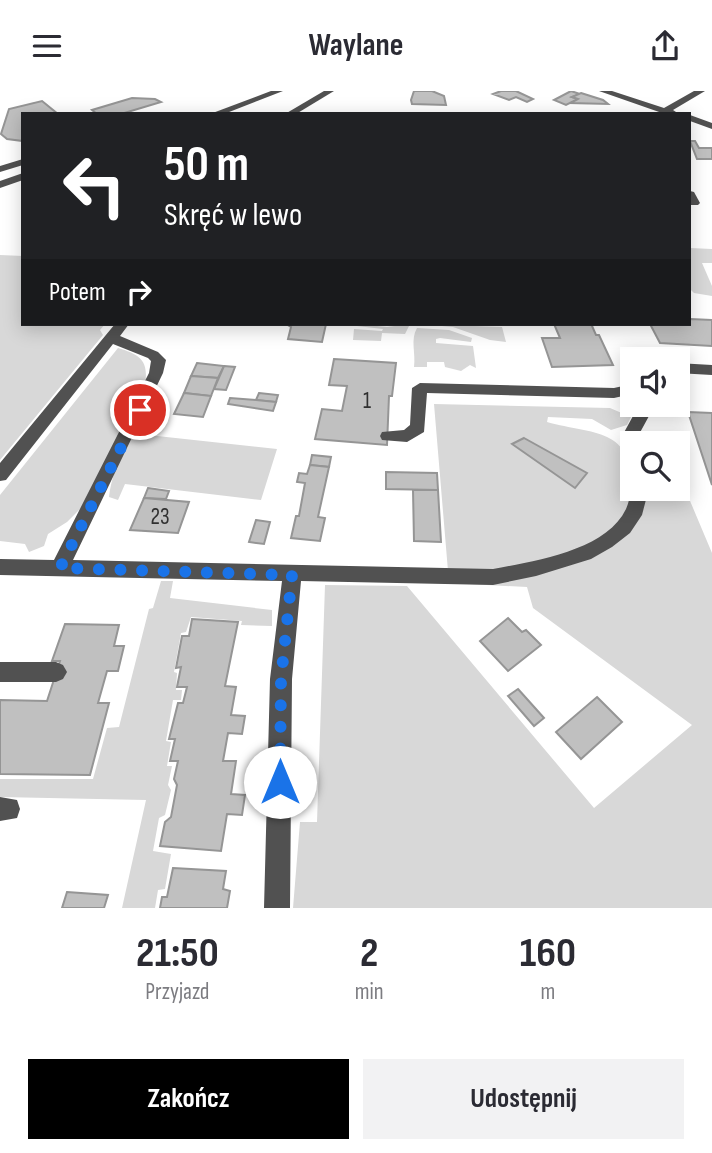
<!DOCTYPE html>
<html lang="pl">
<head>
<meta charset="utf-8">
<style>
  body { margin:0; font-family:"Sofia Sans Condensed",sans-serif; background:#f2f2f3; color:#2b2b33; height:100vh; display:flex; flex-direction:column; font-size:26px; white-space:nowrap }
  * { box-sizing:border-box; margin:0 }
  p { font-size:23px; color:#7c7c81 }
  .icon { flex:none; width:38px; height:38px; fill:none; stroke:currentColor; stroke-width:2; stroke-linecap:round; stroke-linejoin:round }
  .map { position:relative; height:817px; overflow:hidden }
  .sheet { display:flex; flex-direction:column; background:#fff; flex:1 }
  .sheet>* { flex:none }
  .hud { position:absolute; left:21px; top:21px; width:670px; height:214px; border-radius:0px; box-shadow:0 4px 18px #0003; background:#202124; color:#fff; overflow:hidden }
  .buttons { position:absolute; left:620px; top:256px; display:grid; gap:14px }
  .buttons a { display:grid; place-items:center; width:70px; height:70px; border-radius:0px; background:#fff; box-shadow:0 4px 18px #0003; font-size:35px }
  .pin { position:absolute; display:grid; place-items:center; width:60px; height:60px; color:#fff; margin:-30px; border:4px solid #fff; border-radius:50%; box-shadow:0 2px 7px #0007 }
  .me { position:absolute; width:77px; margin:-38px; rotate:0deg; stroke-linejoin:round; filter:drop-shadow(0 0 5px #0008) }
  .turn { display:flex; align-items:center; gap:24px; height:147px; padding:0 28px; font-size:32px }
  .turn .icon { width:91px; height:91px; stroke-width:2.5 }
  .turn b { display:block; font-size:49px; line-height:60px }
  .then { display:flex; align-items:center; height:66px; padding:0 28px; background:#0003; gap:14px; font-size:26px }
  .eta { display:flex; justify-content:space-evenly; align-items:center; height:119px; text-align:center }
  .eta b { font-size:42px; font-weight:700; line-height:49px }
  .action { display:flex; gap:14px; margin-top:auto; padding:14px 28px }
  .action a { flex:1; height:80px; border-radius:0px; background:#000; color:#fff; font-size:28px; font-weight:700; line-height:80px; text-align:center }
  .action a+a { background:#f2f2f3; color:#2b2b33 }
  header { display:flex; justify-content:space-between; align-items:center; height:91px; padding:0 28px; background:#fff; font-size:32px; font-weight:700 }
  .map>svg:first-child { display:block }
</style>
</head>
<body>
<header><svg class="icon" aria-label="menu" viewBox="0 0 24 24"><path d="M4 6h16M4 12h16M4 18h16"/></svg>Waylane<svg class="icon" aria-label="share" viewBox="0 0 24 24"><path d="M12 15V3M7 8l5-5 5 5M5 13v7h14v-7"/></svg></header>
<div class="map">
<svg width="712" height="817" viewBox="0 0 712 817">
  <rect width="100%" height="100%" fill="#fff"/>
  <g fill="#d8d8d8">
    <polygon points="690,157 712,158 712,172 702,172 712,195 712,205 694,202 690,198"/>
    <polygon points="0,164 23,165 23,233 105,233 100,239 103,244 0,369"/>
    <polygon points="357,233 387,236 410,233 405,243 382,242 381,250 353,249 354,238 382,240 383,238 357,235"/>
    <polygon points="419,233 502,236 506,251 490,249 453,236"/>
    <path d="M 417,237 L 449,239 L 472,247 L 471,251 L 440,247 L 436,248 L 436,252 L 473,255 L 476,277 L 470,274 L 461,280 L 445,276 L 444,271 L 427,271 L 427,276 L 414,276 C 416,262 410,249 417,237 Z"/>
    <path d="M 118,257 C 142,264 150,271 144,298 L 82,416 L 67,431 L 48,443 L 44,455 L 29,461 L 25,453 L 0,450 L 0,404 Z"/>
    <path d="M 434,313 L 610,317 L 631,326 L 627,334 L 611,339 L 592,328 L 548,326 L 547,331 C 594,344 632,336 632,397 L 677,397 L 677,379 L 712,462 L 712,817 L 293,817 L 300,731 L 317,731 L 325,494 L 407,495 L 594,717 L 692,634 L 533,517 L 527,496 L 449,492 Z"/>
    <path d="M 159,317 L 148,344 L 277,358 L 261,409 L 125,393 L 118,409 L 109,406 C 113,373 132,336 159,317 Z"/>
    <polygon points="161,490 173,490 170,507 272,519 272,535 241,534 242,530 191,526 186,541 181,542 174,581 177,582 176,599 182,599 181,609 173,609 166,650 171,651 167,675 172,675 168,694 171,699 165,724 159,727 153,760 171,763 165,798 158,799 155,817 122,817 146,709 0,706 0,688 93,688 107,637 119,636 149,518 153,517"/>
  </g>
  <g fill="#c0c0c0" stroke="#959595" stroke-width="2">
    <polygon points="414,0 432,0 444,5 446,14 412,13 411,9"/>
    <polygon points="501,0 516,0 533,8 527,11 516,6 509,9 493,3"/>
    <polygon points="571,0 580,3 572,6 578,8 566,14 554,9"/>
    <polygon points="581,2 603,9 608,13 571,12 578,8 572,6"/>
    <polygon points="132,7 155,8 161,11 121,23 97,23 92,19"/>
    <polygon points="42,10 58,23 23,23 23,50 7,48 1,43 9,18"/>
    <polygon points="690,50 695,50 699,57 712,57 712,68 697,68"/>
    <polygon points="690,228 712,229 712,255 660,252 650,233 690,233"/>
    <polygon points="286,233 326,233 322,251 288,248 291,236"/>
    <polygon points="554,233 594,233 592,235 596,244 599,244 613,274 552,276 542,247 560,247"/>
    <polygon points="334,268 396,272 392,305 389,305 387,354 315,348 322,318 342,320 347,295 329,294"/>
    <polygon points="197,272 224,275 218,287 191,285"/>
    <polygon points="224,275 235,276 226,299 214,298"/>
    <polygon points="191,285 218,287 211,305 184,302"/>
    <polygon points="184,302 211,305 203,326 174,323"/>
    <polygon points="259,302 278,304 276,311 256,309"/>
    <polygon points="230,307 256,309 276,311 273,320 228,313"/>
    <polygon points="688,321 712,322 712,394"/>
    <polygon points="524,347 587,382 575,397 512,353"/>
    <polygon points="312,364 331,366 329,376 310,374"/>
    <polygon points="310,374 329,376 318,426 325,427 320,450 291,447 296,425 299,425 305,392 297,391 299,382 307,383"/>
    <polygon points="386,381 437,382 438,399 386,398"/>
    <polygon points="148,397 169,400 166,408 144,407"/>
    <polygon points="413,399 438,399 441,451 414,450"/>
    <polygon points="144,407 189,411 178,442 130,439"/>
    <polygon points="256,429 270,431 264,453 249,451"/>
    <polygon points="508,527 522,541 526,539 541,554 508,580 480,550"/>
    <polygon points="192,528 238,531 225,595 236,596 231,624 245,625 242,643 228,642 223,670 236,670 231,703 245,704 242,724 227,723 221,760 160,755 165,731 171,726 177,694 174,688 178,670 170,670 175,648 169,648 178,612 183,612 187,596 177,596 181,576 176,577 182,545 189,545"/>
    <polygon points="65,533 119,534 114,555 124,555 118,580 107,580 98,612 109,612 90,684 0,683 0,609 47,610 60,570 52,570"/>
    <polygon points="518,598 544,627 534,635 508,605"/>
    <polygon points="597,606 622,631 581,668 556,641"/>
    <polygon points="173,777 226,780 223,798 230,800 227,817 160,817 162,806 167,806"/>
    <polygon points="67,801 108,804 104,817 62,817"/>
  </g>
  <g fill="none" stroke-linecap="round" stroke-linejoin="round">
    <g fill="#515151" fill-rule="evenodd">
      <polygon points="271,0 283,0 224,23 210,23"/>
      <polygon points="324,0 334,0 296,23 285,23"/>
      <polygon points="599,0 612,0 664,17 694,0 705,0 673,19 679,23 662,22"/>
      <polygon points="690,24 712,32 712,38 690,30"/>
      <polygon points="23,68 23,74 0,81 0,75"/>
      <polygon points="23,82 23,89 0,97 0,90"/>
      <polygon points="690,100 694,101 700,112 698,114 690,114"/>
      <path d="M 115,233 L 129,233 L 120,245 L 158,261 L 166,269 L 163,282 L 73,469 L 493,478 C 534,470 606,460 626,418 C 629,412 630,403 632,396 L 649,397 L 642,424 L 630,442 L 612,456 L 591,468 L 536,485 L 493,494 L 301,490 L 292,588 L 290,817 L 264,817 L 270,588 L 282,490 L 0,484 L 0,468 L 54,469 L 149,282 L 151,270 L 148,267 L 113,253 L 6,389 L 0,390 L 0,372 Z"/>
      <polygon points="677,272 712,274 712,284 677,282"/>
      <polygon points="420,292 614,297 632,293 632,303 614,307 427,302 424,341 407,351 382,349 380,345 382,341 404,339 410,334 412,297"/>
      <polygon points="632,309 632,313 644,313 649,325 637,347 638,352 632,352 632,371 624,365 621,347 633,325 628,313"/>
      <polygon points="0,571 56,571 63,574 67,581 63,588 56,591 0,591"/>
      <polygon points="0,706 17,709 20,718 17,727 0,730"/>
    </g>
  </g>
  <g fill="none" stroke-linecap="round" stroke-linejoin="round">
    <polyline stroke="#1a73e8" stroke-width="12" stroke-dasharray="0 21.6" points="140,319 60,477 292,484 281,588 280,691"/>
  </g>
  <g text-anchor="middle" stroke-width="6" stroke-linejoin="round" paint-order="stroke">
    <g font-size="23" fill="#303030">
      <text x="367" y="317">1</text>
      <text x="160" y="433">23</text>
    </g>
  </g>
</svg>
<div class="buttons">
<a><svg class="icon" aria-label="sound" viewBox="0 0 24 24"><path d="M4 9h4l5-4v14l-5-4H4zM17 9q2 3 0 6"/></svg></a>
<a><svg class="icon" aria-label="search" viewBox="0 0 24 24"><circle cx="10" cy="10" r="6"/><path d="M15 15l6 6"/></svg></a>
</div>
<div class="pin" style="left:140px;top:319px;background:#d93025"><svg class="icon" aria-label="arrive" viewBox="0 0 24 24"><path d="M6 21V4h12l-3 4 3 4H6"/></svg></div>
<svg class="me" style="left:280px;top:691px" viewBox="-20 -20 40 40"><circle r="19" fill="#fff"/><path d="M0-13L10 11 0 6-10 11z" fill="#1a73e8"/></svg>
<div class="hud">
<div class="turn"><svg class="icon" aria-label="left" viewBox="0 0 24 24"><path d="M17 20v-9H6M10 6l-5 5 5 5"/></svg><div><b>50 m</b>Skręć w lewo</div></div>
<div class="then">Potem<svg class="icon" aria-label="right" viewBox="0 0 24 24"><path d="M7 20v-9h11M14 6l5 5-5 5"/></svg></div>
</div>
</div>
<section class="sheet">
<div class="eta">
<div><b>21:50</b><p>Przyjazd</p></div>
<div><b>2</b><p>min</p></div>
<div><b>160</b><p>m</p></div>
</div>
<div class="action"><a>Zakończ</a><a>Udostępnij</a></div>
</section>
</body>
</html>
